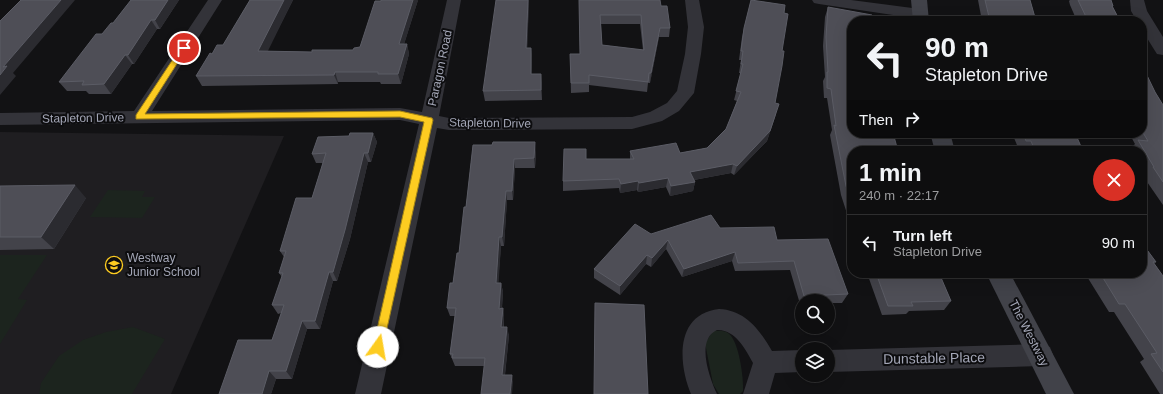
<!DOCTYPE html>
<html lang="en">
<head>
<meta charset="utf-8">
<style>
  body { margin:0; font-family:Helvetica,sans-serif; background:#171718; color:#f1f3f6; height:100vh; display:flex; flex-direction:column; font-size:15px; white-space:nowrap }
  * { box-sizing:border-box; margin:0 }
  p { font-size:13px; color:#9b9c9e }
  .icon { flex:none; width:22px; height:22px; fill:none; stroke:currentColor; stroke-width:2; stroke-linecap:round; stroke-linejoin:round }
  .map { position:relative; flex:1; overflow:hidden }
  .details { position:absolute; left:847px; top:146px; width:300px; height:132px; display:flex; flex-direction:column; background:#0e0e0f; border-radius:16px; box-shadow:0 4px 16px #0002,0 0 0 1px #2e2e2f }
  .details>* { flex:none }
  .banner { position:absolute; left:847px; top:16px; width:300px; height:122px; border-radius:16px; box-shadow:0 4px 16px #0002,0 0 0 1px #2e2e2f; background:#0e0e0f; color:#f1f3f6; overflow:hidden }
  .controls { position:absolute; left:795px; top:294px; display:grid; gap:8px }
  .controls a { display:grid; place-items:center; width:40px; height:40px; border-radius:50%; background:#0e0e0f; box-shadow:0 4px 16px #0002,0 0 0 1px #2e2e2f; font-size:20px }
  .pin { position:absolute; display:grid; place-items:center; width:34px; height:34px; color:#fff; margin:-17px; border:2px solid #fff; border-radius:50%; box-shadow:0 1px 4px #0007 }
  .me { position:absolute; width:44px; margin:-22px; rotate:13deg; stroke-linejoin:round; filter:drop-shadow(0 0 3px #0008) }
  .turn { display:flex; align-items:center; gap:14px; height:84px; padding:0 12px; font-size:18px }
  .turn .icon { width:52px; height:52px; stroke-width:2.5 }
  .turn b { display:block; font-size:28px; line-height:34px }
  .then { display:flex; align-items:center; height:38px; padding:0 12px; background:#0003; gap:8px; font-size:15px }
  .round { display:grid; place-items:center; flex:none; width:42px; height:42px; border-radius:21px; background:#171718 }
  .summary { display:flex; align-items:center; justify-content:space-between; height:68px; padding:0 12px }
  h1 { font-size:24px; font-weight:700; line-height:30px }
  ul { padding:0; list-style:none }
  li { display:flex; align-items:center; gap:12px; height:56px; padding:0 12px; border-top:1px solid #2e2e2f }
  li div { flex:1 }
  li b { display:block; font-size:15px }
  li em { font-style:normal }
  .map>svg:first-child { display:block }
</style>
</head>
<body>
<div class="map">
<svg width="1163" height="394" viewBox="0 0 1163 394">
  <rect width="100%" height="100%" fill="#121214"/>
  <polygon fill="#1f1e21" points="0,132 284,136 171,394 0,394"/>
  <g fill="#1c241e">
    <polygon points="108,190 145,191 142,197 155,197 142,218 90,217"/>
    <polygon points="0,255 47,255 18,299 27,300 0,344"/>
    <polygon points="133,327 165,339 132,394 39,394 41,383 59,356 83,340 106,332"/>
    <path d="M 713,331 C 718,331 723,330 728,333 C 739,340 744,379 743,391 L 740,394 L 719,394 L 713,384 L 705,343 Z"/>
  </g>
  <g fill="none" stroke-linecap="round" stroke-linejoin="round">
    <g fill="#333339" fill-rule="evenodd">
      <polygon points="208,0 222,0 152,111 400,108 422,112 447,0 461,0 439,116 449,118 632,117 650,112 667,103 677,91 685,54 688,27 685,0 699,0 704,27 701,54 694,93 679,111 662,121 632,129 449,130 437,128 381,394 355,394 419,124 400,120 0,125 0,113 134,111"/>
      <polygon points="812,0 851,0 920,9 925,11 928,14 925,17 920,19 819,4 814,3"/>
      <path d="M 1130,0 L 1144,0 L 1147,11 L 1163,37 L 1163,55 L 1157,54 C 1151,44 1142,33 1142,21 L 1137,21 L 1131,11 Z"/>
      <path d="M 719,309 C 745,310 760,330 772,351 L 802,350 L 802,372 L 775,373 L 769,394 L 743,394 L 753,363 C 746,350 735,329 717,330 C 695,340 710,379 717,394 L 691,394 C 678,363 675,314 719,309 Z"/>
      <polygon points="1041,344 1050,347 1053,355 1050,363 1041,366 828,372 828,350"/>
    </g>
    <g fill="#414249" fill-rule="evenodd">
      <polygon points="911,0 927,0 929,21 913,21"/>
      <polygon points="930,133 950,133 955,151 935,151"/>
      <polygon points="986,273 1010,273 1074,394 1046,394"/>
    </g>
  </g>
  <g fill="#43434a" fill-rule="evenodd">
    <polygon points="131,0 179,0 160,29 157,29 134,64 132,64 111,94 89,94 86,91 67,91 59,82 102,34 113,23"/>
    <polygon points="250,0 293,0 267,51 312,52 353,50 360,47 418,0 404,44 407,44 409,54 401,84 381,84 380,82 338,82 338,84 202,86 196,76 212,54 223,45"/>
    <polygon points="528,0 529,0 527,48 531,48 532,58 531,74 542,83 542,100 485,101 483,91"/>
    <path d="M 579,0 L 661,6 L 670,28 L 669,37 L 659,37 L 650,83 L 648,83 L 647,92 L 589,85 L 589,92 L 571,93 L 570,54 L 580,54 ZM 601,24 L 640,24 L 643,50 L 602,45 Z"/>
    <polygon points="751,0 784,13 782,51 775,103 776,114 767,141 734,175 731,173 694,180 695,182 693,191 670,196 666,187 638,192 637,190 620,193 619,188 563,191 563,181 586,159 630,159 630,151 680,153 707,148 726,129 737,101 734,100 741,73 739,73 741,60 739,60 742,37"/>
    <polygon points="978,0 1030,0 1036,21 982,21"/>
    <polygon points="1070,0 1111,0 1113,6 1113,7 1120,21 1077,21 1070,5 1069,1"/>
    <polygon points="828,7 852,151 852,229 841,195 830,135 832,130 827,98 824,98 823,81 825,77 823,46 825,17"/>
    <polygon points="1142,65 1155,92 1163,105 1163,205 1143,176 1144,175 1142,171 1142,151 1130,151 1129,150 1135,144 1129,133 1142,133"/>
    <polygon points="373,133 377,142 371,162 368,162 350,239 337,281 333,281 320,329 307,329 292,379 276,379 271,394 219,394 272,340 281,313 278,314 272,305 282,277 279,273 284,257 280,251 312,198 323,163 316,163 312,154 349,136"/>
    <polygon points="1012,133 1075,133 1083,151 1024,151 1019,150"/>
    <polygon points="473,145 536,152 535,168 515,168 513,200 507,200 504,246 501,246 498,283 501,283 503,292 502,308 503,308 504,317 504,327 509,335 505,375 513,382 484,366 455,366 450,354 455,316 450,316 447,308 453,283 459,253 466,207"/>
    <polygon points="0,186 86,198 54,249 0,250"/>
    <polygon points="651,234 777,240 848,294 842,303 828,303 828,301 802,301 802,304 800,304 790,270 735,271 732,261 682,277 666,249 651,267 646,264 620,295 594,278 594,269"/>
    <polygon points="1142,243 1156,262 1154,263 1163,276 1163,394 1160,394 1140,362 1144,359 1114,312 1109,312 1086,275 1088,273 1142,273"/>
    <polygon points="867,273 939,273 951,301 944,310 909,311 906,314 882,315"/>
  </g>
  <g fill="#2b2b30">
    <polygon points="61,0 75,0 13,73 16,76 0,95 0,75 3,67"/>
    <polygon points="168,0 179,0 160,29 155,20"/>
    <polygon points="284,0 293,0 263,61 258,51"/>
    <polygon points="413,0 418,0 401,54 399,44"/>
    <polygon points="528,0 529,0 529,2 527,58 526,48"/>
    <polygon points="151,20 157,29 134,64 128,55"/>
    <polygon points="660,28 659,37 650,83 651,73"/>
    <polygon points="407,44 409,54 401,84 398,74"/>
    <polygon points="531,48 532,58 531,84"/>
    <polygon points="125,55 132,64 111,94 104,84"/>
    <polygon points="335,72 338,82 338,84 334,75"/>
    <polygon points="541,74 542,83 542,100 541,90"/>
    <polygon points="776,114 767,141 734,175 737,166"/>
    <polygon points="373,133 377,142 371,162 368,153"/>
    <polygon points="535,142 536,152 535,168 534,158"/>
    <polygon points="364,153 368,162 350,239 337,281 333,272"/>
    <polygon points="514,159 515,168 513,200 512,191"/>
    <polygon points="733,164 731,173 688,181 690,172"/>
    <polygon points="668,178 666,187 638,192 639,183"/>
    <polygon points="638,181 637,190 620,193 621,184"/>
    <polygon points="695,182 693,191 670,196 671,186"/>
    <polygon points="75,185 86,198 54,249 41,237"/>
    <polygon points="506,191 507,200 504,246 502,237"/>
    <polygon points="499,237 501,246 498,292 496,283"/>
    <polygon points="668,240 666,249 651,267 652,258"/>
    <polygon points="735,252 732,261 682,277 684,269"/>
    <polygon points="647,255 646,264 620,295 620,286"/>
    <polygon points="329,272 333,281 320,329 315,321"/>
    <polygon points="501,283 503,292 501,317 499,309"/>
    <polygon points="503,308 504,317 503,335 501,327"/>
    <polygon points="302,321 307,329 292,379 286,371"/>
    <polygon points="507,327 509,335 504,382 502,375"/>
    <polygon points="269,371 276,379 271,394 262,394"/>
    <polygon points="512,375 513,382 512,394 510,394"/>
  </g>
  <g fill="#4e4e56" stroke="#5b5c65" fill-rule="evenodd">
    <polygon points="21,0 61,0 3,67 7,66 0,75 0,21"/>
    <polygon points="131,0 168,0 155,20 151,20 128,55 125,55 104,84 82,85 84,81 59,82 96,34 102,34 111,23 113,23"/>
    <polygon points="250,0 284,0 258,51 312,52 312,50 353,50 354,48 360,47 375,1 381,1 381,0 413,0 399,44 407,44 398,74 378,74 378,72 335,72 334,75 196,76 210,53 212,54 217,45 223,45"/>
    <polygon points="496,0 528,0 526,48 531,48 531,74 541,74 541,90 483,91"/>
    <path d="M 579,0 L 660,0 L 661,6 L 667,6 L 670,28 L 660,28 L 651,73 L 649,73 L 648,82 L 589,75 L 589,83 L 571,83 L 570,54 L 580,54 ZM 600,15 L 641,15 L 644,50 L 602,45 Z"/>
    <polygon points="751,0 785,5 784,13 788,14 782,51 784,51 782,66 775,103 779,104 770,131 737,166 733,164 690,172 695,182 671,186 668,178 639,183 638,181 621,184 619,179 563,181 564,149 586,149 586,159 634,159 630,151 676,143 680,153 707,148 726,129 741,92 736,91 743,64 741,64 743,51 741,51 744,28"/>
    <polygon points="985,0 1030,0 1036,21 990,21"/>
    <polygon points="1078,0 1111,0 1113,6 1112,6 1120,21 1088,21"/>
    <polygon points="828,7 872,15 873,21 852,21 852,133 893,133 898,151 852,151 852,205 846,186 834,125 836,126 831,89 827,88 827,72 828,72 826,37"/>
    <polygon points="1142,65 1155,92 1163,105 1163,182 1153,167 1154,167 1138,140 1148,141 1142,131"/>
    <polygon points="350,133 373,133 368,153 364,153 345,230 333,272 329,272 315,321 302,321 286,371 269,371 262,394 219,394 238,340 272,340 284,305 272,305 283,273 279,273 286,251 280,251 296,198 312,198 326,153 312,154 318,137 349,136"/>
    <polygon points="1023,133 1075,133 1083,151 1035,151 1031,141 1026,141"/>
    <polygon points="493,142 535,142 534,158 514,159 512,191 506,191 502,237 499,237 496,283 501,283 499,309 503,308 501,327 507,327 502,375 512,375 510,394 481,394 485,358 452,358 453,354 450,354 456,308 447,308 450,283 453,283 457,253 459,253 464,207 466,207 473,145 492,145"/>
    <polygon points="75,185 41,237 0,237 0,186"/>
    <polygon points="711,215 720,228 774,227 777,240 828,239 848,294 804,296 794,261 738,263 735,252 684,269 668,240 652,258 647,255 620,286 594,269 635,224 651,234"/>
    <polygon points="1142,243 1156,262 1153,262 1163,276 1163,372 1151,354 1157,353 1125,304 1119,304 1100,273 1142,273"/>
    <polygon points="876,273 939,273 951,301 911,302 913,306 888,306"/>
    <polygon points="595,303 644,305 648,394 594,394"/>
  </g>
  <polygon fill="#fdcc21" stroke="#a48515" points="184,46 187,48 145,114 400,111 432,118 433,120 382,351 378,352 375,351 373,347 424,122 400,117 136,119 136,115 181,47"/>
  <defs>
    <g id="school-ring" transform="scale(0.9)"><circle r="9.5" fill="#0d0d0f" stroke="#fdcc21" stroke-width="1.5"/><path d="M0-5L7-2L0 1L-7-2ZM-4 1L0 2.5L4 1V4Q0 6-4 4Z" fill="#fdcc21"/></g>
  </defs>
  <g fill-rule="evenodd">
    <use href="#school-ring" x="114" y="265"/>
  </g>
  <g text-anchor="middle" stroke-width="4" stroke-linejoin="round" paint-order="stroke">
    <g font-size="12" fill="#a3a6b6" stroke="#0d0d0f">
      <text transform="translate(440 68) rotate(-78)" y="4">Paragon Road</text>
      <text transform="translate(83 118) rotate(-1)" y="4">Stapleton Drive</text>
      <text transform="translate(490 123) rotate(1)" y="4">Stapleton Drive</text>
      <text transform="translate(1029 333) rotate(63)" y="4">The Westway</text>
    </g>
    <g font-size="12" fill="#a3a6b6" stroke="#0d0d0f" text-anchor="start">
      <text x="127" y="262">Westway<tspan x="127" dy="14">Junior School</tspan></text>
    </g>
    <g font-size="14" fill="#a3a6b6" stroke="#0d0d0f">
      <text transform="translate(934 358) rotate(-1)" y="5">Dunstable Place</text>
    </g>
  </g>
</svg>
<div class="controls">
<a><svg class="icon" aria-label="search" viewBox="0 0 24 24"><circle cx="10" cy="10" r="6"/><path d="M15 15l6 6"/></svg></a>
<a><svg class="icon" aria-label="layers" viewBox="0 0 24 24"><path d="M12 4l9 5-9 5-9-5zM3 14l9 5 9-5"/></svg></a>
</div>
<div class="pin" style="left:184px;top:48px;background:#d93025"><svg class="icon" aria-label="arrive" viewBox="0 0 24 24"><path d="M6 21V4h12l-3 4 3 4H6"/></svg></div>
<svg class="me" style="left:378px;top:347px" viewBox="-20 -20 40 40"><circle r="19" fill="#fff"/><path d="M0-13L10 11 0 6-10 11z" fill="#fdcc21"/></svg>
<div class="banner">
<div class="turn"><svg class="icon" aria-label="left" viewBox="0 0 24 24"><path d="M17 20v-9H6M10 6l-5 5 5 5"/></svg><div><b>90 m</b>Stapleton Drive</div></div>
<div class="then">Then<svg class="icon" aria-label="right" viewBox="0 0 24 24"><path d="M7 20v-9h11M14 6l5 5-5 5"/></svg></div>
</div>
<section class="details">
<div class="summary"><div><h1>1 min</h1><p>240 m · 22:17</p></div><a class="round" style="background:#d93025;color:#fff"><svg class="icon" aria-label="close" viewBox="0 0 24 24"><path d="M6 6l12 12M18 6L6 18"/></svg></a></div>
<ul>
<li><svg class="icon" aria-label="left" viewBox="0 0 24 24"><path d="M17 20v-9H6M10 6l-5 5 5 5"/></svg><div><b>Turn left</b><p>Stapleton Drive</p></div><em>90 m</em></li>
</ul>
</section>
</div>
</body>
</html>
